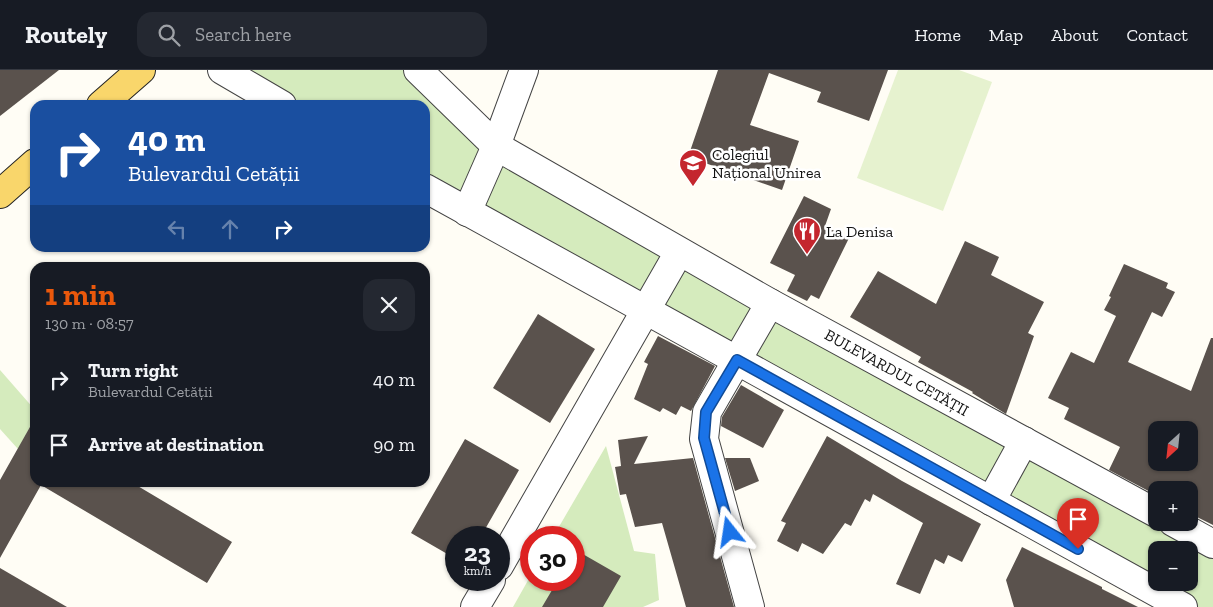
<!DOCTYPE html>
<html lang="en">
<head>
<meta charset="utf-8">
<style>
  body { margin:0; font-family:"Zilla Slab",serif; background:#242831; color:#f1f3f6; height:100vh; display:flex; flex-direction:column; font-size:19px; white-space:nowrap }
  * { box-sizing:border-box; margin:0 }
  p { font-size:16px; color:#9ea1a6 }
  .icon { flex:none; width:28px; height:28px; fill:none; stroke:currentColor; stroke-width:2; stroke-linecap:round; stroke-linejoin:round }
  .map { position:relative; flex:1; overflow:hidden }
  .panel { position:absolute; left:30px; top:192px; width:400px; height:225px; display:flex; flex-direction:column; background:#171b24; border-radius:15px; box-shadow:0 1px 4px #0004 }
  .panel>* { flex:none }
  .top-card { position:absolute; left:30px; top:30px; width:400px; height:152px; border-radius:15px; box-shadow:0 1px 4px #0004; background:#1a4fa0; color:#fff; overflow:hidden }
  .needle { width:32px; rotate:207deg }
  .controls { position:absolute; left:1148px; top:351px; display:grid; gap:10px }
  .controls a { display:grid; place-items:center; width:50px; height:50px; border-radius:10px; background:#171b24; box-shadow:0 1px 4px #0004; font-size:25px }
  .speed { position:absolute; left:445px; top:456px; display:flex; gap:10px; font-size:25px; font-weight:700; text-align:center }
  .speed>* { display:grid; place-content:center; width:65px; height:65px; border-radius:50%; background:#171b24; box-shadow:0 1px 4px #0004; line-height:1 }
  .speed small { font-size:12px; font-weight:400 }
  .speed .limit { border:8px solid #d22; background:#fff; color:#111 }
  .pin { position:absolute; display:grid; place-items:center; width:42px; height:42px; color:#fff; margin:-51px -21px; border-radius:50% 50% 50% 0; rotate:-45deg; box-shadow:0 0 5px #0007 }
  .pin .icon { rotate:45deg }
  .me { position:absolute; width:55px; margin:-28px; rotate:345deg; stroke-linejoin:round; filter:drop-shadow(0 0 4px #0008) }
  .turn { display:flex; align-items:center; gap:18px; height:105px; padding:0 15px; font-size:22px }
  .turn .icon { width:65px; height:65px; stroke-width:2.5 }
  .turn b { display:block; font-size:35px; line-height:42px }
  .lanes { display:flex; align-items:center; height:48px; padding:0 15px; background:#0003; justify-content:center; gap:25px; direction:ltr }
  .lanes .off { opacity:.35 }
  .round { display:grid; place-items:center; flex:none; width:52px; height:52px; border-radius:15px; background:#242831 }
  .overview { display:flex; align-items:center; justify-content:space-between; height:85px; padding:0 15px }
  h1 { font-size:30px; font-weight:700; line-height:38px; color:#ea580c }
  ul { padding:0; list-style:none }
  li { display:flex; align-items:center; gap:15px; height:65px; padding:0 15px }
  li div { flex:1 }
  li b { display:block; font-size:19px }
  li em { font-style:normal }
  header { display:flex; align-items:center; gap:30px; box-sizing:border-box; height:70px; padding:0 25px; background:#171b24; border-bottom:1px solid #363941 }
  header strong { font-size:24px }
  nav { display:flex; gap:28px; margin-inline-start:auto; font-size:18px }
  .search { width:350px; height:45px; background:#242831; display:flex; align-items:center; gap:12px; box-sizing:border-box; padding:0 18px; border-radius:15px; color:#9ea1a6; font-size:19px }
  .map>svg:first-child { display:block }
</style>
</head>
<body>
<header>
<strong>Routely</strong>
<div class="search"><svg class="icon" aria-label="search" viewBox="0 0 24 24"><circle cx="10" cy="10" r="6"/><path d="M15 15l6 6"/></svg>Search here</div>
<nav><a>Home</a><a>Map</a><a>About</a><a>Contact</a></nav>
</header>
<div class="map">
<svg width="1213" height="537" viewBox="0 0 1213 537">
  <rect width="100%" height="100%" fill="#fffdf5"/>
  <g fill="#d5ebbd" fill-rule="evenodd">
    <path d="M 222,0 L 418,0 L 496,76 L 1213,474 L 1213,537 L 1183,537 L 425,118 L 425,35 L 282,35 ZM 1156,480 L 1189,480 L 1189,512 L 1156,512 Z"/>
    <polygon points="0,300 35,340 35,348 18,379 0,359"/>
    <polygon points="606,376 634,481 655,484 659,530 643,537 513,537 531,505 531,510 574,510 574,468 553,467"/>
  </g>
  <polygon fill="#e6f2cf" points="898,0 959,0 992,12 943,141 857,108"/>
  <g fill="#5a524d" fill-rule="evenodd">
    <polygon points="0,0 59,0 0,46"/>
    <polygon points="718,0 888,0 869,51 817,32 821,22 769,3 750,55 799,71 782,120 688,87"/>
    <polygon points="804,126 831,139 825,156 849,168 819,229 811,225 807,231 787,221 795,205 770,193"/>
    <polygon points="965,171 999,187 991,205 1044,232 1028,263 1034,266 1006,344 972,323 973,322 918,292 921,287 850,247 878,201 936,234"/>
    <path d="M 1124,194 L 1168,213 L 1166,218 L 1175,222 L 1162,247 L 1152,242 L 1128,292 L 1191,321 L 1211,268 L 1213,268 L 1213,455 L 1189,443 L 1189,420 L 1156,420 L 1156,425 L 1109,400 L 1120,377 L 1064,349 L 1069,338 L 1048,328 L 1071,282 L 1094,293 L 1116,246 L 1104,240 L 1111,227 L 1109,226 ZM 1156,360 L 1189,360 L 1189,392 L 1156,392 Z"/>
    <polygon points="538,244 595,279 550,353 493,318"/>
    <polygon points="658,266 715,296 691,341 681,336 676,345 663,338 660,342 634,329 648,294 644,292"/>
    <polygon points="741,315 784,340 763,378 721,356 722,347"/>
    <polygon points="35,348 35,412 131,412 232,472 207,513 41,415 0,488 0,410"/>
    <polygon points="648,366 634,394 693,388 734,537 686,537 662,453 635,457 626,424 620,425 615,397 621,396 618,370"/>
    <polygon points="827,366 902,411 981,454 962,492 948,485 944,494 935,489 920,524 896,514 923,453 873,424 870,432 865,429 851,456 845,453 823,484 802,473 798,482 777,471 786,453 781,451"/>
    <polygon points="465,369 519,400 480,468 456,468 456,489 411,463"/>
    <polygon points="725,388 750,388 759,411 735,421"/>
    <polygon points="1022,477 1102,517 1102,519 1138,537 1014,537 1006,510"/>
    <polygon points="574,479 621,506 603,537 542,537 558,510 574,510"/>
    <polygon points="0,498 67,537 0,537"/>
  </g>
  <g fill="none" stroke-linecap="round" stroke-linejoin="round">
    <g stroke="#444" stroke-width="30">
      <g id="minor">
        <polyline points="222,0 282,35"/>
        <polyline points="418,0 496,76 770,233 1156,443"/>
        <polyline points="425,118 1183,537"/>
        <polyline points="467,142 496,76 524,0"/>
        <polyline points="991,431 1024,371"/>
        <polyline points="1173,452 1213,474"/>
        <polyline points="499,496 679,182"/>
        <polyline points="475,537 491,510"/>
        <polyline points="750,537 704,369 707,342 770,233"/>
      </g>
    </g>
    <g stroke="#222" stroke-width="30">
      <g id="major">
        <polyline points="101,35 141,0"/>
        <polyline points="0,124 35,93"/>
      </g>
    </g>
    <use href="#minor" stroke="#fff" stroke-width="28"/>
    <use href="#major" stroke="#f9d66b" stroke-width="28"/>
  </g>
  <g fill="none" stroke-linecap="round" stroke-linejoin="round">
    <g stroke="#114b97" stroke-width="12">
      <polyline id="route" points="730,462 704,368 706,342 737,290 1078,479"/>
    </g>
    <use href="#route" stroke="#1a73e8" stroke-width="9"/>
  </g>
  <defs>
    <g id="university-pin" transform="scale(1.4375)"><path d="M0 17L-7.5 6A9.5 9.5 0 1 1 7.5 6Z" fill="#c4262e" stroke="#fff"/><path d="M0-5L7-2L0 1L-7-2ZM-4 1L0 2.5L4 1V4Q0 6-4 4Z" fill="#fff"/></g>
    <g id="restaurant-pin" transform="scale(1.4375)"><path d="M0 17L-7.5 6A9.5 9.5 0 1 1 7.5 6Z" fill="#c4262e" stroke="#fff"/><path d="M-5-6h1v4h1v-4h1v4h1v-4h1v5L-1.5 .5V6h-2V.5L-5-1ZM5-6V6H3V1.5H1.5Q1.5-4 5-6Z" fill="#fff"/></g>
  </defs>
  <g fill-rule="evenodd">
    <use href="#university-pin" x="693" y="93"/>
    <use href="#restaurant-pin" x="807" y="161"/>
  </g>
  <g text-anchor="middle" stroke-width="5" stroke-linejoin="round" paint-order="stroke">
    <g font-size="16" fill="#111" stroke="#fff" text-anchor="start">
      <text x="712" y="90">Colegiul<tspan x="712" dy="18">Național Unirea</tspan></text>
      <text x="826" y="167">La Denisa</text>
    </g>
    <g font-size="16" fill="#111" stroke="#fff">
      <text transform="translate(897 302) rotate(29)" y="6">BULEVARDUL CETĂȚII</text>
    </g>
  </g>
</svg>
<div class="controls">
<a><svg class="needle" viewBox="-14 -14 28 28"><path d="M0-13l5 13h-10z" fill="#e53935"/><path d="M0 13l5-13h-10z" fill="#9ea1a6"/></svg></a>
<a>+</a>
<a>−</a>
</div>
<div class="speed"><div>23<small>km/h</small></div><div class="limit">30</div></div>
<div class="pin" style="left:1078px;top:479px;background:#d93025"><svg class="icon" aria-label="arrive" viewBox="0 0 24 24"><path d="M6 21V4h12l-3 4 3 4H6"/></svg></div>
<svg class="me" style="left:730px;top:462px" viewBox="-20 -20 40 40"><path d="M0-17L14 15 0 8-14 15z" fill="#1a73e8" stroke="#fff" stroke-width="4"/></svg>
<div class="top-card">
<div class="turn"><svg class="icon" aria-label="right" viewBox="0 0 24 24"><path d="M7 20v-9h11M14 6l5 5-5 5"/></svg><div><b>40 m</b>Bulevardul Cetății</div></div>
<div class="lanes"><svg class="icon off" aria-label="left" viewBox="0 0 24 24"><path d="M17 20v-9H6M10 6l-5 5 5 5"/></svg><svg class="icon off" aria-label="ahead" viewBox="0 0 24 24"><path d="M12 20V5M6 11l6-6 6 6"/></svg><svg class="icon" aria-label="right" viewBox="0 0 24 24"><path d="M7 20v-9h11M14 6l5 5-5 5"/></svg></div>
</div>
<section class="panel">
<div class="overview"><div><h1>1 min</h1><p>130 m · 08:57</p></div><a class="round"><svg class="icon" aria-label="close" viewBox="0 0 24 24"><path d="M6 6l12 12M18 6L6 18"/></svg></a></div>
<ul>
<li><svg class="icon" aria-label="right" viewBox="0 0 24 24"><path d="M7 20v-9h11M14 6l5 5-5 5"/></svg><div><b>Turn right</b><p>Bulevardul Cetății</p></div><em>40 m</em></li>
<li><svg class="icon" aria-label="arrive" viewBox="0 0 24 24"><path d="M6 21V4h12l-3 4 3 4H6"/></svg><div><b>Arrive at destination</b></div><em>90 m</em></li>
</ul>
</section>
</div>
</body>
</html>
